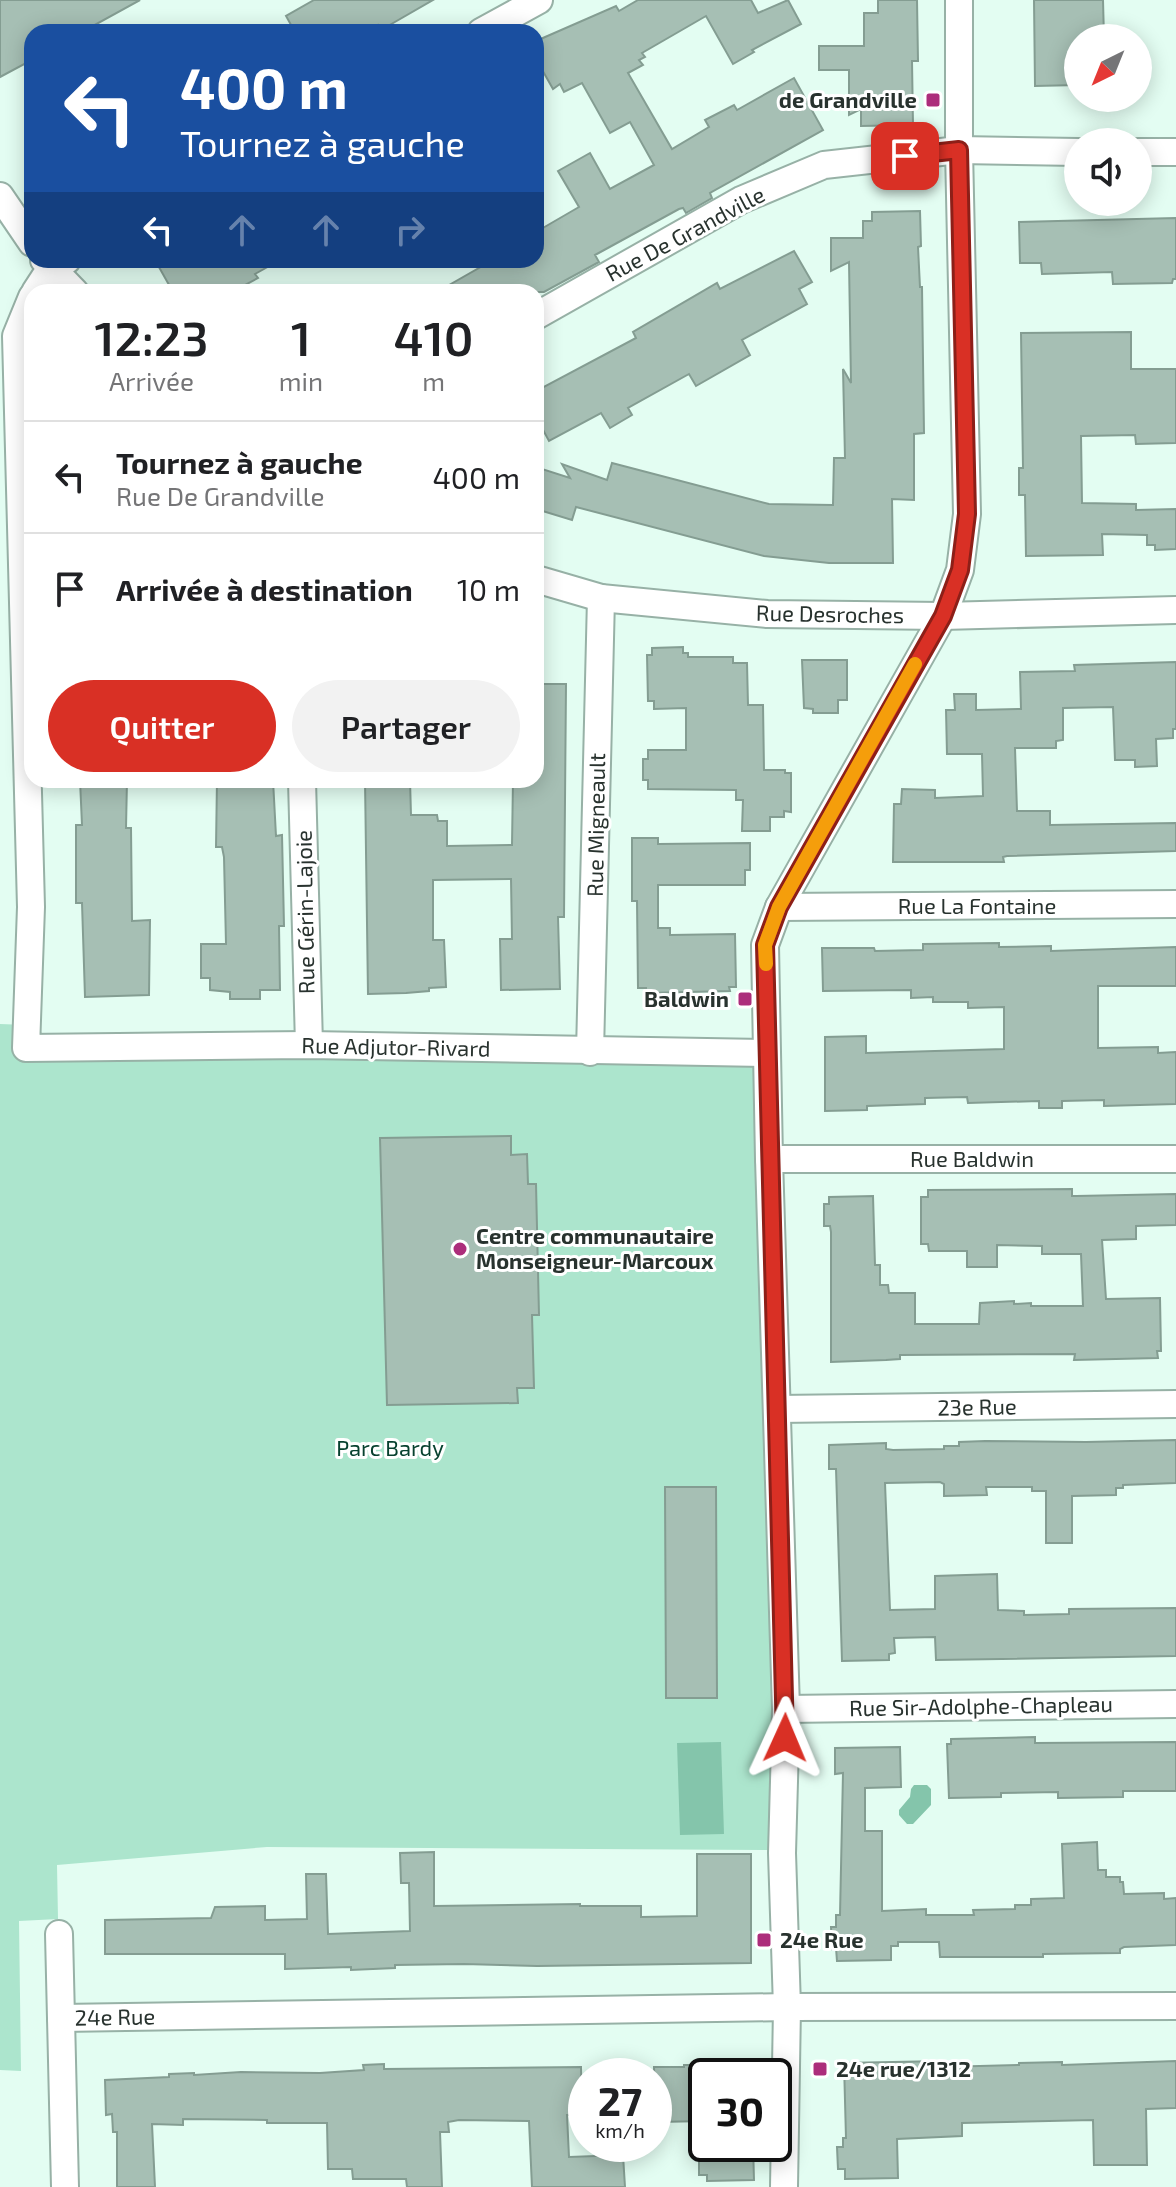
<!DOCTYPE html>
<html lang="fr">
<head>
<meta charset="utf-8">
<style>
  body { margin:0; font-family:"Exo 2",sans-serif; background:#f2f2f2; color:#202124; height:100vh; display:flex; flex-direction:column; font-size:30px; white-space:nowrap }
  * { box-sizing:border-box; margin:0 }
  p { font-size:26px; color:#757577 }
  .icon { flex:none; width:44px; height:44px; fill:none; stroke:currentColor; stroke-width:2; stroke-linecap:round; stroke-linejoin:round }
  .map { position:relative; flex:1; overflow:hidden }
  .drawer { position:absolute; left:24px; top:284px; width:520px; height:504px; display:flex; flex-direction:column; background:#fff; border-radius:24px; box-shadow:0 4px 20px #0003 }
  .drawer>* { flex:none }
  .guide { position:absolute; left:24px; top:24px; width:520px; height:244px; border-radius:24px; box-shadow:0 4px 20px #0003; background:#1a4fa0; color:#fff; overflow:hidden }
  .needle { width:52px; rotate:223deg }
  .controls { position:absolute; left:1064px; top:24px; display:grid; gap:16px }
  .controls a { display:grid; place-items:center; width:88px; height:88px; border-radius:50%; background:#fff; box-shadow:0 4px 20px #0003; font-size:40px }
  .speed { position:absolute; left:568px; top:2058px; display:flex; gap:16px; font-size:40px; font-weight:700; text-align:center }
  .speed>* { display:grid; place-content:center; width:104px; height:104px; border-radius:50%; background:#fff; box-shadow:0 4px 20px #0003; line-height:1 }
  .speed small { font-size:20px; font-weight:400 }
  .speed .limit { border:4px solid #111; border-radius:12px; background:#fff; color:#111 }
  .pin { position:absolute; display:grid; place-items:center; width:68px; height:68px; color:#fff; margin:-34px; border-radius:16px; box-shadow:0 4px 12px #0006 }
  .me { position:absolute; width:88px; margin:-44px; rotate:1deg; stroke-linejoin:round; filter:drop-shadow(0 0 6px #0008) }
  .turn { display:flex; align-items:center; gap:28px; height:168px; padding:0 24px; font-size:36px }
  .turn .icon { width:104px; height:104px; stroke-width:2.5 }
  .turn b { display:block; font-size:56px; line-height:68px }
  .lanes { display:flex; align-items:center; height:76px; padding:0 24px; background:#0003; justify-content:center; gap:40px; direction:ltr }
  .lanes .off { opacity:.35 }
  .eta { display:flex; justify-content:space-evenly; align-items:center; height:136px; text-align:center }
  .eta b { font-size:48px; font-weight:600; line-height:56px }
  .primary-button { display:flex; gap:16px; margin-top:auto; padding:16px 24px }
  .primary-button a { flex:1; height:92px; border-radius:48px; background:#d93025; color:#fff; font-size:32px; font-weight:600; line-height:92px; text-align:center }
  .primary-button a+a { background:#f2f2f2; color:#202124 }
  ul { padding:0; list-style:none }
  li { display:flex; align-items:center; gap:24px; height:112px; padding:0 24px; border-top:2px solid #e0e0e0 }
  li div { flex:1 }
  li b { display:block; font-size:30px }
  li em { font-style:normal }
  .map>svg:first-child { display:block }
</style>
</head>
<body>
<div class="map">
<svg width="1176" height="2187" viewBox="0 0 1176 2187">
  <rect width="100%" height="100%" fill="#e3fdf2"/>
  <polygon fill="#ace5cd" points="0,1024 26,1025 26,1048 766,1053 782,1853 768,1850 267,1847 57,1865 58,1919 19,1921 21,2071 0,2070"/>
  <g fill="#84c5ab">
    <polygon points="721,1742 724,1834 680,1835 677,1743"/>
    <polygon points="914,1785 927,1785 931,1789 931,1805 913,1824 907,1824 899,1815 899,1810 910,1797 911,1789"/>
  </g>
  <g fill="#a6bfb4" stroke="#849d92" stroke-width="2">
    <polygon points="0,0 140,0 82,32 32,32 32,60 0,77"/>
    <polygon points="314,0 433,0 381,30 378,25 367,32 295,32 286,16"/>
    <polygon points="638,0 751,0 758,13 788,0 801,24 752,50 754,52 733,64 706,16 642,53 645,57 639,60 643,65 628,73 672,149 709,127 705,120 734,105 737,110 794,78 823,130 710,193 712,198 686,213 683,208 679,209 595,255 599,262 544,292 437,292 493,260 536,260 536,232 579,207 558,171 590,153 610,189 654,165 630,122 610,133 582,83 564,92 560,84 553,89 536,59 536,41 616,6 619,11"/>
    <polygon points="878,0 917,0 918,61 912,61 913,125 861,126 861,109 849,115 849,70 819,70 819,46 864,46 864,13 878,13"/>
    <polygon points="1034,0 1103,0 1104,38 1078,38 1078,85 1035,86"/>
    <polygon points="920,211 921,246 918,247 920,287 922,287 924,433 914,434 914,500 892,499 893,563 829,563 764,556 576,507 572,520 536,509 536,467 570,478 562,464 607,480 612,463 769,504 833,505 834,458 845,458 843,369 851,383 849,262 831,271 831,238 863,238 863,221 872,221 872,212"/>
    <polygon points="1176,218 1176,279 1173,279 1172,283 1113,284 1112,272 1042,274 1041,263 1020,263 1019,222"/>
    <polygon points="794,251 812,282 799,289 807,304 742,340 750,355 696,386 689,374 628,408 632,415 610,428 601,413 549,441 536,417 536,391 636,338 633,332 717,283 720,289"/>
    <polygon points="155,260 280,260 255,274 258,278 236,290 234,286 223,292 173,292"/>
    <polygon points="1131,332 1131,369 1176,369 1176,443 1136,444 1135,435 1081,436 1082,503 1136,504 1136,510 1176,509 1176,549 1155,550 1155,545 1147,545 1147,535 1102,534 1103,555 1026,556 1025,495 1019,495 1019,468 1023,468 1021,333"/>
    <polygon points="683,647 683,653 688,653 688,657 733,657 733,663 747,663 748,705 763,705 764,770 785,770 785,773 791,773 791,812 784,811 784,817 770,817 770,831 742,831 743,800 736,800 736,790 648,789 648,780 643,780 643,759 648,759 648,750 686,750 686,708 654,709 654,701 648,701 647,655 652,655 652,648"/>
    <polygon points="802,660 847,660 847,700 838,700 838,713 813,713 813,709 804,708"/>
    <polygon points="1176,662 1176,729 1173,729 1173,738 1156,739 1157,766 1135,767 1135,760 1115,760 1113,707 1063,708 1063,740 1056,741 1056,748 1015,748 1017,811 1050,811 1050,825 1176,823 1176,851 1007,856 1003,857 1004,862 893,862 894,804 901,804 902,789 935,790 935,798 983,796 982,754 947,754 946,710 955,710 954,694 976,694 976,710 1021,709 1020,672 1075,671 1074,665"/>
    <polygon points="536,684 566,684 564,917 558,917 560,989 501,990 500,939 512,939 511,879 433,880 433,940 444,940 446,987 429,988 429,991 406,993 368,994 365,780 410,780 411,815 437,815 438,821 447,821 447,846 512,845 513,780 536,780"/>
    <polygon points="80,780 127,780 126,828 131,828 132,921 150,920 149,995 85,997 82,903 76,903 76,825 82,825"/>
    <polygon points="217,780 273,780 276,836 282,835 284,926 279,926 280,990 260,990 260,999 230,999 230,992 210,990 210,978 201,978 201,944 226,944 224,857 222,847 216,847"/>
    <polygon points="632,838 658,838 658,844 750,843 750,870 745,870 745,885 658,885 658,928 670,928 670,935 735,934 736,987 729,987 730,991 646,993 646,988 638,988 637,901 632,901"/>
    <polygon points="999,943 999,947 1051,946 1051,951 1176,947 1176,986 1098,986 1098,1048 1158,1047 1158,1053 1176,1052 1176,1104 1104,1106 1104,1100 1062,1101 1062,1108 1039,1108 1039,1101 968,1103 967,1097 925,1098 925,1104 867,1106 867,1110 825,1111 825,1037 866,1036 866,1053 1004,1049 1004,1007 968,1008 968,1002 933,1002 933,997 911,998 911,990 823,991 822,948 874,948 875,951 923,950 923,944"/>
    <polygon points="511,1136 511,1155 527,1154 528,1184 536,1184 539,1315 532,1315 534,1388 517,1388 518,1403 387,1405 380,1138"/>
    <polygon points="1072,1189 1072,1196 1076,1196 1176,1194 1176,1225 1136,1226 1136,1239 1102,1240 1106,1299 1160,1298 1161,1351 1157,1351 1158,1358 1074,1360 1075,1354 900,1355 900,1359 886,1360 831,1362 831,1232 830,1226 824,1226 824,1204 829,1204 829,1197 873,1196 875,1265 880,1265 880,1285 888,1285 889,1293 915,1293 915,1324 979,1324 980,1303 1014,1301 1014,1304 1031,1303 1031,1306 1083,1306 1081,1254 1042,1254 1042,1246 997,1245 997,1267 967,1267 967,1251 929,1251 928,1244 921,1244 921,1197 928,1197 928,1190"/>
    <polygon points="1176,1440 1176,1483 1123,1485 1123,1488 1116,1488 1116,1495 1072,1496 1072,1543 1046,1543 1046,1491 1032,1491 1032,1487 986,1487 987,1495 944,1496 944,1484 940,1482 885,1483 890,1610 935,1609 935,1576 997,1574 998,1610 1024,1611 1024,1615 1069,1614 1069,1609 1176,1608 1176,1656 936,1660 935,1637 894,1638 895,1653 889,1654 889,1660 842,1661 836,1469 829,1469 829,1445 886,1443 886,1449 893,1450 944,1449 944,1446 959,1446 959,1442 985,1441 1086,1442"/>
    <polygon points="665,1487 716,1487 717,1698 666,1698"/>
    <polygon points="1035,1737 1035,1743 1176,1742 1176,1791 1123,1791 1123,1797 1058,1798 1058,1792 1001,1793 1001,1797 949,1798 947,1744 951,1744 951,1739"/>
    <polygon points="900,1747 901,1787 865,1788 865,1831 882,1831 882,1911 926,1909 926,1915 974,1915 973,1910 1015,1909 1015,1905 1031,1905 1031,1899 1064,1898 1062,1844 1097,1842 1098,1870 1106,1870 1106,1877 1120,1877 1120,1882 1123,1882 1124,1894 1164,1893 1164,1899 1176,1898 1176,1945 1124,1947 1120,1949 1120,1953 1043,1954 1043,1957 940,1957 939,1942 898,1942 898,1946 891,1946 891,1960 837,1961 836,1948 832,1949 831,1927 836,1927 836,1915 840,1915 843,1773 835,1774 835,1748"/>
    <polygon points="434,1852 434,1906 580,1904 580,1906 641,1906 641,1917 697,1916 697,1854 751,1854 751,1963 537,1966 464,1964 395,1965 395,1968 351,1970 351,1967 285,1969 285,1954 105,1954 105,1920 211,1918 215,1907 265,1906 265,1920 307,1919 306,1874 326,1874 328,1934 410,1931 409,1883 401,1883 400,1853"/>
    <polygon points="941,2061 941,2067 1019,2065 1019,2063 1062,2062 1062,2065 1176,2061 1176,2108 1146,2109 1147,2165 1094,2165 1093,2120 962,2123 962,2136 897,2139 898,2178 845,2179 845,2169 838,2169 837,2147 843,2147 843,2138 846,2138 844,2063"/>
    <polygon points="384,2064 384,2069 581,2067 582,2115 567,2115 569,2157 623,2155 625,2187 532,2187 529,2121 459,2120 448,2122 449,2132 440,2132 442,2187 407,2187 406,2179 353,2179 352,2169 328,2169 327,2123 267,2123 267,2120 183,2119 183,2125 152,2124 155,2187 117,2187 117,2132 113,2132 112,2114 106,2115 105,2080 169,2077 169,2074 194,2073 194,2075 241,2072 320,2073 364,2070 363,2065"/>
    <polygon points="684,2065 706,2065 706,2121 658,2122 658,2108 655,2108 654,2067 684,2067"/>
    <polygon points="699,2144 753,2144 754,2180 707,2181 707,2175 699,2175"/>
  </g>
  <g fill="none" stroke-linecap="round" stroke-linejoin="round">
    <g stroke="#97b1a6" stroke-width="30">
      <g id="minor">
        <polyline points="481,32 539,0"/>
        <polyline points="1138,152 1176,152"/>
        <polyline points="0,196 32,243"/>
        <polyline points="44,260 75,292"/>
        <polyline points="35,292 50,269 67,260"/>
        <polyline points="32,297 16,336 31,907 26,1048 309,1045 766,1053"/>
        <polyline points="536,316 741,200 824,165 959,150 1078,152"/>
        <polyline points="536,579 601,598 767,614 943,616 1176,610"/>
        <polyline points="302,780 309,1045"/>
        <polyline points="779,907 1176,904"/>
        <polyline points="590,1052 601,598"/>
        <polyline points="769,1159 1176,1159"/>
        <polyline points="778,1409 1176,1404"/>
        <polyline points="786,1709 1176,1704"/>
        <polyline points="59,1934 65,2187"/>
        <polyline points="61,2018 787,2007 1176,2006"/>
        <polyline points="784,2187 787,2007 782,1853 786,1709 769,1159 765,945 779,907 943,616 960,570 967,514 959,150 959,0"/>
      </g>
    </g>
    <use href="#minor" stroke="#fff" stroke-width="26"/>
  </g>
  <g fill="none" stroke-linecap="round" stroke-linejoin="round">
    <g stroke="#8d1f18" stroke-width="20">
      <polyline id="route" points="785,1738 765,945 779,907 943,616 960,570 967,514 959,150 905,156"/>
    </g>
    <use href="#route" stroke="#d93025" stroke-width="14"/>
    <polyline stroke="#f59e0b" stroke-width="14" points="766,964 765,945 779,907 915,664"/>
  </g>
  <g fill="#ac2d7b" stroke="#fff" stroke-width="3">
    <rect x="925" y="92" width="16" height="16" rx="4"/>
    <rect x="737" y="991" width="16" height="16" rx="4"/>
    <circle cx="460" cy="1249" r="8"/>
    <rect x="756" y="1932" width="16" height="16" rx="4"/>
    <rect x="812" y="2061" width="16" height="16" rx="4"/>
  </g>
  <g text-anchor="middle" stroke-width="6" stroke-linejoin="round" paint-order="stroke">
    <g font-size="22" font-weight="bold" fill="#28322e" stroke="#fff" text-anchor="start">
      <text x="917" y="108" text-anchor="end">de Grandville</text>
      <text x="729" y="1007" text-anchor="end">Baldwin</text>
      <text x="476" y="1244">Centre communautaire<tspan x="476" dy="25">Monseigneur-Marcoux</tspan></text>
      <text x="780" y="1948">24e Rue</text>
      <text x="836" y="2077">24e rue/1312</text>
    </g>
    <g font-size="22" fill="#28322e" stroke="#fff">
      <text transform="translate(685 234) rotate(-28)" y="8">Rue De Grandville</text>
      <text transform="translate(830 614) rotate(1)" y="8">Rue Desroches</text>
      <text transform="translate(596 825) rotate(-89)" y="8">Rue Migneault</text>
      <text x="977" y="914">Rue La Fontaine</text>
      <text transform="translate(305 912) rotate(-91)" y="8">Rue Gérin-Lajoie</text>
      <text transform="translate(396 1047) rotate(1)" y="8">Rue Adjutor-Rivard</text>
      <text x="972" y="1167">Rue Baldwin</text>
      <text transform="translate(977 1407) rotate(-1)" y="8">23e Rue</text>
      <text transform="translate(981 1706) rotate(-1)" y="8">Rue Sir-Adolphe-Chapleau</text>
      <text transform="translate(115 2017) rotate(-1)" y="8">24e Rue</text>
    </g>
    <g font-size="22" fill="#07412f" stroke="#fff">
      <text x="390" y="1456">Parc Bardy</text>
    </g>
  </g>
</svg>
<div class="controls">
<a><svg class="needle" viewBox="-14 -14 28 28"><path d="M0-13l5 13h-10z" fill="#e53935"/><path d="M0 13l5-13h-10z" fill="#757577"/></svg></a>
<a><svg class="icon" aria-label="sound" viewBox="0 0 24 24"><path d="M4 9h4l5-4v14l-5-4H4zM17 9q2 3 0 6"/></svg></a>
</div>
<div class="speed"><div>27<small>km/h</small></div><div class="limit">30</div></div>
<div class="pin" style="left:905px;top:156px;background:#d93025"><svg class="icon" aria-label="arrive" viewBox="0 0 24 24"><path d="M6 21V4h12l-3 4 3 4H6"/></svg></div>
<svg class="me" style="left:785px;top:1738px" viewBox="-20 -20 40 40"><path d="M0-17L14 15 0 8-14 15z" fill="#d93025" stroke="#fff" stroke-width="4"/></svg>
<div class="guide">
<div class="turn"><svg class="icon" aria-label="left" viewBox="0 0 24 24"><path d="M17 20v-9H6M10 6l-5 5 5 5"/></svg><div><b>400 m</b>Tournez à gauche</div></div>
<div class="lanes"><svg class="icon" aria-label="left" viewBox="0 0 24 24"><path d="M17 20v-9H6M10 6l-5 5 5 5"/></svg><svg class="icon off" aria-label="ahead" viewBox="0 0 24 24"><path d="M12 20V5M6 11l6-6 6 6"/></svg><svg class="icon off" aria-label="ahead" viewBox="0 0 24 24"><path d="M12 20V5M6 11l6-6 6 6"/></svg><svg class="icon off" aria-label="right" viewBox="0 0 24 24"><path d="M7 20v-9h11M14 6l5 5-5 5"/></svg></div>
</div>
<section class="drawer">
<div class="eta">
<div><b>12:23</b><p>Arrivée</p></div>
<div><b>1</b><p>min</p></div>
<div><b>410</b><p>m</p></div>
</div>
<ul>
<li><svg class="icon" aria-label="left" viewBox="0 0 24 24"><path d="M17 20v-9H6M10 6l-5 5 5 5"/></svg><div><b>Tournez à gauche</b><p>Rue De Grandville</p></div><em>400 m</em></li>
<li><svg class="icon" aria-label="arrive" viewBox="0 0 24 24"><path d="M6 21V4h12l-3 4 3 4H6"/></svg><div><b>Arrivée à destination</b></div><em>10 m</em></li>
</ul>
<div class="primary-button"><a>Quitter</a><a>Partager</a></div>
</section>
</div>
</body>
</html>
